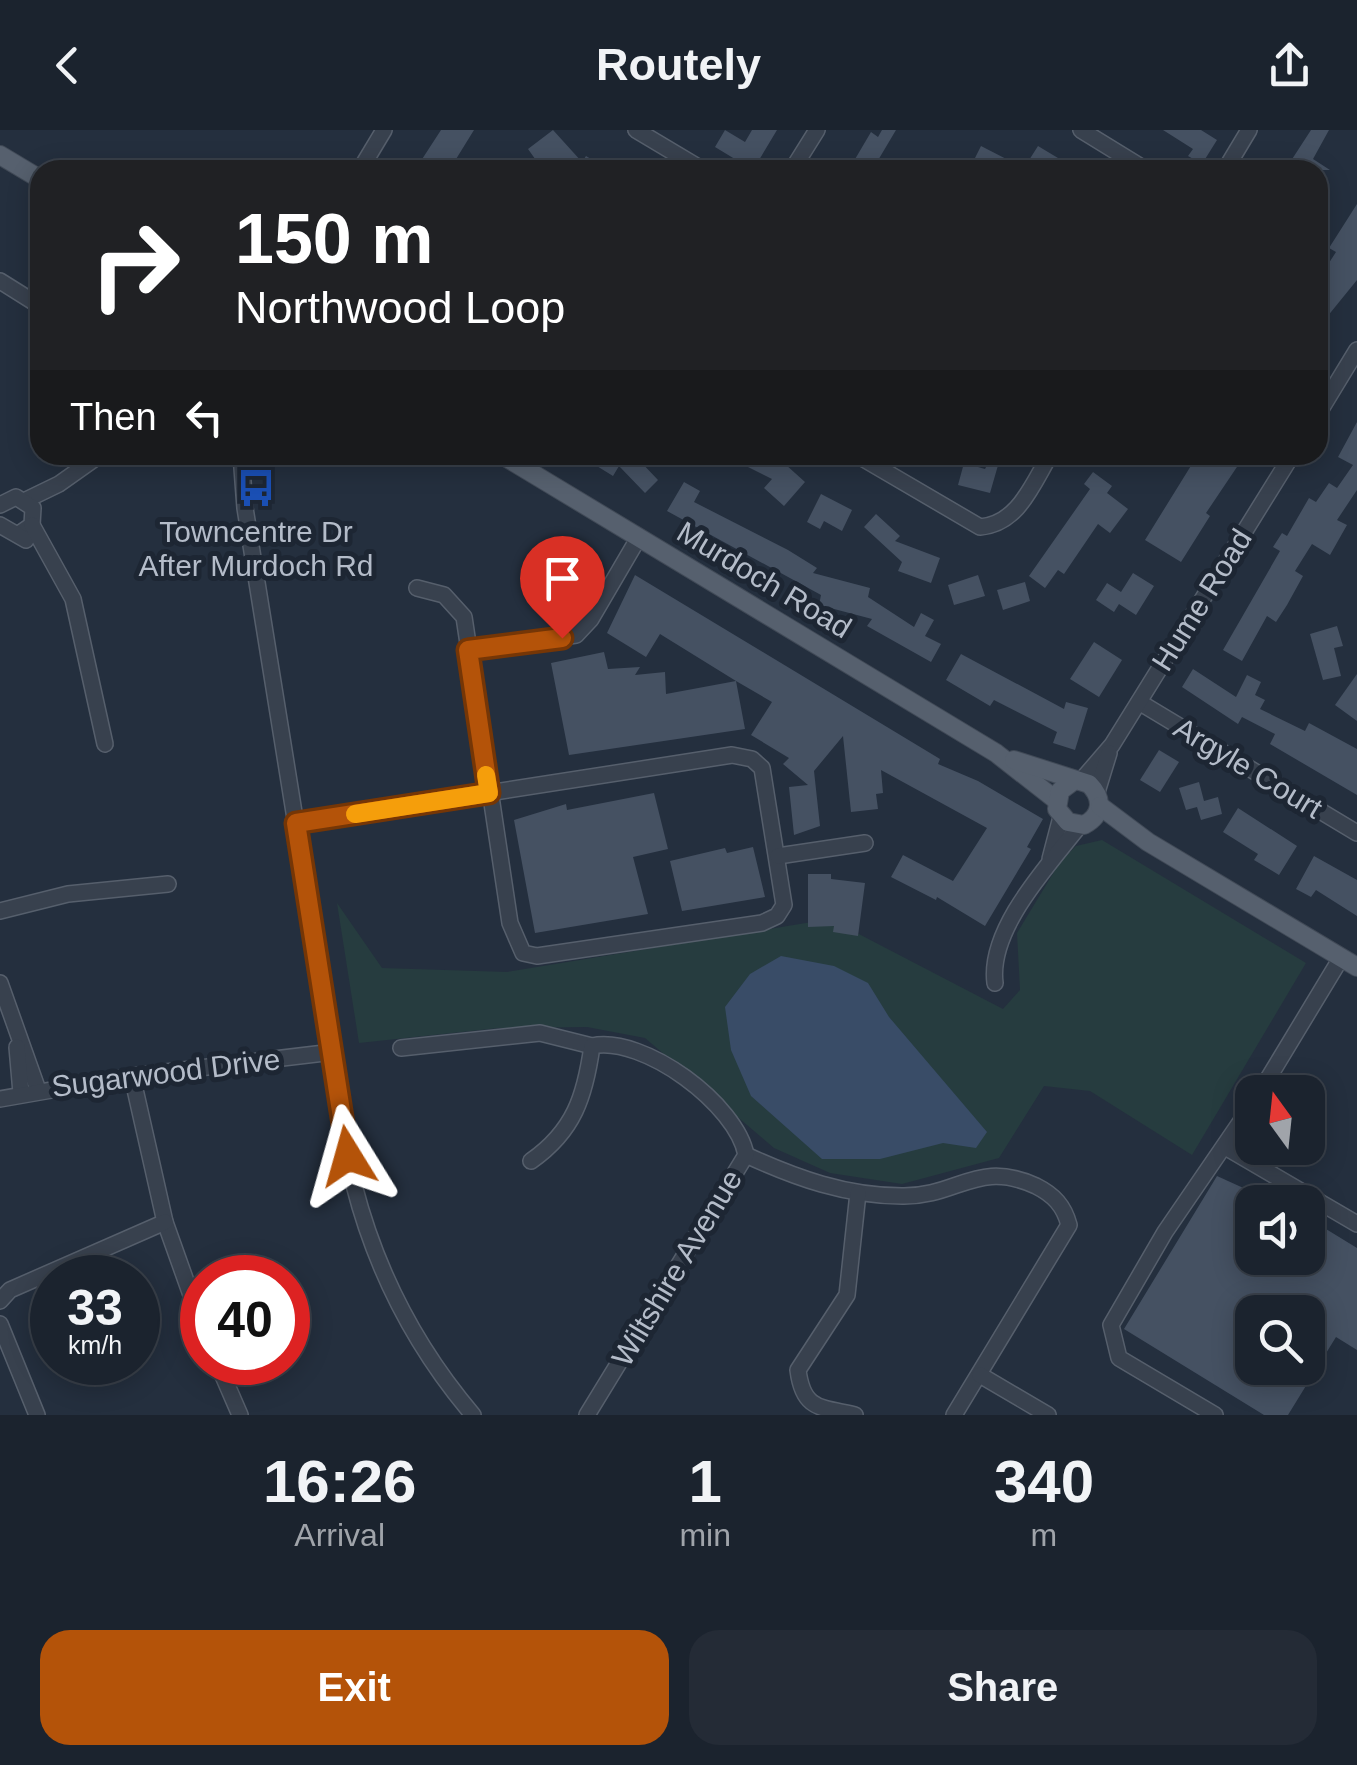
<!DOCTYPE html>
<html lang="en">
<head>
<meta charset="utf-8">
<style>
  body { margin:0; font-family:Helvetica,sans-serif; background:#242b36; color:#f1f3f6; height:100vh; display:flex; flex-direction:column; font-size:38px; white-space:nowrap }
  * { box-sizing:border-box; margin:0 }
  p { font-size:32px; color:#a0a4aa }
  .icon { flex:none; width:55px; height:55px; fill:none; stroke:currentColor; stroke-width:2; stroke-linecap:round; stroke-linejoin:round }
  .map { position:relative; height:1285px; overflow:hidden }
  .panel { display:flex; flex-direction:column; background:#1b232e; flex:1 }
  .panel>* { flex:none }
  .banner { position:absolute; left:30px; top:30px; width:1298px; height:305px; border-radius:30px; box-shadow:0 5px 25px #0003,0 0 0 2px #39404a; background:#202124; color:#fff; overflow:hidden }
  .needle { width:65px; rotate:345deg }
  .controls { position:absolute; left:1235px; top:945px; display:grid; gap:20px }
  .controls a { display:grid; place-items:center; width:90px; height:90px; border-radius:20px; background:#1b232e; box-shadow:0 5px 25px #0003,0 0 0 2px #39404a; font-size:50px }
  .speed { position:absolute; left:30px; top:1125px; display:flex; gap:20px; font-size:50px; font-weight:700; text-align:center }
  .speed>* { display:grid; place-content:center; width:130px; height:130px; border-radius:50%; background:#1b232e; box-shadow:0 5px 25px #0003,0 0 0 2px #39404a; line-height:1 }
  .speed small { font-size:25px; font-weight:400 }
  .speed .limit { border:15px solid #d22; background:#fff; color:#111 }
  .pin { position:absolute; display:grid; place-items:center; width:85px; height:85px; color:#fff; margin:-102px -42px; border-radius:50% 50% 50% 0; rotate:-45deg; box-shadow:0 0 10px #0007 }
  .pin .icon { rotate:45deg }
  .me { position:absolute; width:110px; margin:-55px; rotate:352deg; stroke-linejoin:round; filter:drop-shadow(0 0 8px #0008) }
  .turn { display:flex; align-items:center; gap:35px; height:210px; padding:0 40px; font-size:45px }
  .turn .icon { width:130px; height:130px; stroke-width:2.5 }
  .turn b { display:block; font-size:70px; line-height:85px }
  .then { display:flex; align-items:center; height:95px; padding:0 40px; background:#0003; gap:20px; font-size:38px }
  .eta { display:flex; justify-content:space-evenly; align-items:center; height:170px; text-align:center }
  .eta b { font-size:60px; font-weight:800; line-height:70px }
  .action { display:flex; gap:20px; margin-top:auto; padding:20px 40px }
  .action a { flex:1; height:115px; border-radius:30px; background:#b45309; color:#fff; font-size:40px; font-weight:800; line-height:115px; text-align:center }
  .action a+a { background:#242b36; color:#f1f3f6 }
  header { display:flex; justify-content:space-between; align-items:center; height:130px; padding:0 40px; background:#1b232e; font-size:45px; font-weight:800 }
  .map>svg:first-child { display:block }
</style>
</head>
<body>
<header><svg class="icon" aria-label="back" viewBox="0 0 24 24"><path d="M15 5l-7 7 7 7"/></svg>Routely<svg class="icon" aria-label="share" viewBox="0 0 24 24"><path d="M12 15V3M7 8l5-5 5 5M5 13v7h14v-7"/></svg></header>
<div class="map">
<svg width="1357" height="1285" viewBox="0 0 1357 1285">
  <rect width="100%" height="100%" fill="#242f3e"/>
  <polygon fill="#263c3f" points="1102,710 1306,833 1192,1025 1090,961 1044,956 999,1028 902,1054 830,1043 774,1018 645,908 587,897 499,898 359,913 337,773 382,838 507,842 830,789 1003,879 1020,860 1017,803 1060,732 1076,716"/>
  <polygon fill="#394c67" points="781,826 834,836 868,853 889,887 987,1002 976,1018 943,1013 880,1029 822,1029 751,966 731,920 725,877 750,844"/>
  <g fill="#455162" fill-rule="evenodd">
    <polygon points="441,0 474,0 453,34 449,31 443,40 415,40"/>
    <polygon points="553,0 582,32 586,26 609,40 543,40 528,19"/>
    <polygon points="725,0 745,12 752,0 777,0 753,40 715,17"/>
    <polygon points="882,0 896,0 877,32 891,40 851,36 871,2 878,7"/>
    <polygon points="1163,0 1201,0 1217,10 1202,34 1188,26 1193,19"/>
    <polygon points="1311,0 1329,0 1313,29 1330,40 1285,40"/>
    <polygon points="981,16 1024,38 1038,16 1063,31 1058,40 983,40 972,34"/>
    <polygon points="1357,74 1357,150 1318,198 1318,150 1336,122 1329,118"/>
    <polygon points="1357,292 1357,360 1337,390 1347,395 1330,425 1312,414 1295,441 1303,446 1287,475 1276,492 1267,486 1242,531 1223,520 1280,421 1273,417 1282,403 1287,406 1309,368 1316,372 1329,353 1337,358 1353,335 1338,327"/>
    <polygon points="579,325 626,325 635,332 638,329 658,350 645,363 619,336 613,346"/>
    <polygon points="724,325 775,325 805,352 784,376 764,358 772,349"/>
    <polygon points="992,325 1001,325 990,363 958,355 964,333 985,339"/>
    <polygon points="1219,325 1245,325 1206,383 1210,386 1181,432 1145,410 1197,326 1213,336"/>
    <polygon points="1093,342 1112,356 1107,363 1128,379 1110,403 1098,394 1064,444 1058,440 1045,458 1029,446 1090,359 1084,354"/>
    <polygon points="684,352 700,361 694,372 788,420 817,438 813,443 870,458 868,467 914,497 921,483 934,490 925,506 941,514 931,532 867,496 872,489 819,475 821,465 667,381"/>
    <polygon points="821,364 852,380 842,401 824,391 820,399 807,392"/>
    <polygon points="876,384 900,406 895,411 940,428 931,453 898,441 902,432 864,397"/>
    <polygon points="1133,443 1154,456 1136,485 1119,474 1114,482 1096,470 1107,453 1121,462"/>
    <polygon points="635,445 940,629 938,634 978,651 1043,689 1027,717 1031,719 985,796 937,767 936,770 891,747 903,725 953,751 987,698 881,640 883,663 876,664 878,679 851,682 843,606 814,641 820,696 794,705 789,657 808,655 783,634 789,628 751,605 772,572 736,551 745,599 569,625 551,533 604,522 608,539 640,537 635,545 665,542 666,564 736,551 660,504 646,527 607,503"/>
    <polygon points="978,445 985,466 954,475 948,455"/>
    <polygon points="1025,452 1030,471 1003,480 997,460"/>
    <polygon points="1337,496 1343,516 1334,518 1341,546 1323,550 1310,504"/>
    <polygon points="1094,512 1122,530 1099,567 1070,549"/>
    <polygon points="961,524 1064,579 1066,572 1088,578 1075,620 1053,613 1057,602 994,570 990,576 946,550"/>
    <polygon points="1193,539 1236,567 1247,545 1261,552 1255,565 1265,570 1260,579 1305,601 1309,593 1357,619 1357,665 1270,614 1275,604 1242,587 1238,594 1182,557"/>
    <polygon points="1357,544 1357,591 1335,575"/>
    <polygon points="1159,620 1179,632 1160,662 1140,650"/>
    <polygon points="1199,652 1204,671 1218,667 1222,684 1201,690 1197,677 1186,680 1179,658"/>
    <polygon points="654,663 668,719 633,727 648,784 535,803 514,690 566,674 567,680"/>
    <polygon points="1238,678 1297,716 1279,745 1254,730 1258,724 1223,702"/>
    <polygon points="753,717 765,767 682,781 670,731 725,718 727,723"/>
    <polygon points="1314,726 1357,750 1357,786 1316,760 1311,767 1296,759"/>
    <polygon points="808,744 831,744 831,749 865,753 858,806 833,802 834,796 808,797"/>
    <path d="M 1217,1046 L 1274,1072 L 1252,1072 L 1252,1128 L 1308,1128 L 1308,1088 L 1357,1118 L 1357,1220 L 1336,1207 L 1288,1285 L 1264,1285 L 1124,1199 ZM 1252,1182 L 1308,1182 L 1308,1238 L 1252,1238 Z"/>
  </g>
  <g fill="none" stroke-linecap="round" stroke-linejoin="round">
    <g stroke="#565f6c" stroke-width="18">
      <g id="minor">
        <polyline points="636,0 703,40"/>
        <polyline points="1081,0 1146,40"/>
        <polyline points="360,40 384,0"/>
        <polyline points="792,40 817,0"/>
        <polyline points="1225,40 1249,0"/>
        <polyline points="0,151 40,176"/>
        <polyline points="1318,284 1357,220"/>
        <path d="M 241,325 L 245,378 L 354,1055 C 376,1141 416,1218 473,1285"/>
        <path d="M 857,325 L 980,397 C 1018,394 1032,355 1050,325"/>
        <polyline points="26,370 59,354 100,325"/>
        <polyline points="0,375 16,367 33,378 32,395 19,404"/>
        <polyline points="0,395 26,410"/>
        <polyline points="32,395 73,469 105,614"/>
        <polyline points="468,521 576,505 591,489 639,407"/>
        <polyline points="1139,572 1357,703"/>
        <polyline points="1080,652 1112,615 1292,325"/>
        <polyline points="1097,662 1109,623"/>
        <polyline points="296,693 732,625 752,629 762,638 784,775 777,786 762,793 537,826 523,823 510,793 464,487 444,465 417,458"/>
        <polyline points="778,726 865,713"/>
        <polyline points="1050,729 1061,687"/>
        <polyline points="0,781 68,764 168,754"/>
        <polyline points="0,853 38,960"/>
        <path d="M 995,853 C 988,799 1048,736 1080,695"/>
        <polyline points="17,917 21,963"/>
        <polyline points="401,918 540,903 592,916"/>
        <polyline points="132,946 165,1092 202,1196"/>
        <polyline points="1260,962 1341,828"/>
        <polyline points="0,969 132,946 333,922"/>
        <polyline points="1227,1018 1357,1094"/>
        <path d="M 746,1025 C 796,1048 846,1066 902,1066 C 958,1067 977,1029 1036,1056 C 1054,1065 1064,1076 1069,1095 L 954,1285"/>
        <path d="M 531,1031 C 574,1001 585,966 592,916 C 644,905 737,975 746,1025 L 587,1285"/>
        <polyline points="0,1171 10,1160 165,1092"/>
        <polyline points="0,1194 37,1285"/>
        <polyline points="217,1232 240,1285"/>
        <polyline points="980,1245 1048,1285"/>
        <path d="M 855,1285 C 820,1277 803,1280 798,1240 L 847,1165 L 858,1063"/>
        <polyline points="1215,1285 1119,1228 1111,1195 1165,1102 1252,975"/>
      </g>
    </g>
    <g stroke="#414a57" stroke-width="20">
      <g id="major">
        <polyline points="0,25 40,49"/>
        <polyline points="502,325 996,623 1056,670"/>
        <path d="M 1014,630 L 1089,654 C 1103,668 1103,685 1084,695 L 1068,692 L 1057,679 L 1060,661 L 1072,652"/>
        <polyline points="1100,676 1148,712 1357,837"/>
      </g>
    </g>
    <use href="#minor" stroke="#38414e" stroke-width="15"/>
    <use href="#major" stroke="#56606e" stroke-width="18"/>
  </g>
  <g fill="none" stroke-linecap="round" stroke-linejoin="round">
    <g stroke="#753606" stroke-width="25">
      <polyline id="route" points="348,1026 296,693 489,663 468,520 562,508"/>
    </g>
    <use href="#route" stroke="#b45309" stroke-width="18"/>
    <polyline stroke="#f59e0b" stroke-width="18" points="355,684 489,663 486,645"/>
  </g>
  <defs>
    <g id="bus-bare" transform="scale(3)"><path d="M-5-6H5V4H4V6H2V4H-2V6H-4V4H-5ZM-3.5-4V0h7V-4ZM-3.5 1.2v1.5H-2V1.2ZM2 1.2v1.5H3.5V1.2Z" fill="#1a4fb4" stroke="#1d2633" stroke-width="2.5" paint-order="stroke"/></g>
  </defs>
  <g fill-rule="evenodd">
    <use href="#bus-bare" x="256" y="358"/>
  </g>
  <g text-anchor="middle" stroke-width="10" stroke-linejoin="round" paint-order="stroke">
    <g font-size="30" fill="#b4bcc9" stroke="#1d2633">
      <text x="256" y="412">Towncentre Dr<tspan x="256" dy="34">After Murdoch Rd</tspan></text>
    </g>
    <g font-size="30" fill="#b4bcc9" stroke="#1d2633">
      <text transform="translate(764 450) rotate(31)" y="10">Murdoch Road</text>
      <text transform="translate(1202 470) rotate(-58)" y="10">Hume Road</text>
      <text transform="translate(1248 638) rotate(31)" y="10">Argyle Court</text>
      <text transform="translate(166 943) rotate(-7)" y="10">Sugarwood Drive</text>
      <text transform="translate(677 1138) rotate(-59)" y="10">Wiltshire Avenue</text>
    </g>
  </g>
</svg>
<div class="controls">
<a><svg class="needle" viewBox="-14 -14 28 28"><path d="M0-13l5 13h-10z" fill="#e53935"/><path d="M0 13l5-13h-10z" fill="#a0a4aa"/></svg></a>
<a><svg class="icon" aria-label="sound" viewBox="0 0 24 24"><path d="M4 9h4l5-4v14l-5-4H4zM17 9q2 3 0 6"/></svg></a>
<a><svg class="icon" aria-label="search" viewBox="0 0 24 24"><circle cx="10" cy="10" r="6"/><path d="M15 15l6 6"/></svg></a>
</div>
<div class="speed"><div>33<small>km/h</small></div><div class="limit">40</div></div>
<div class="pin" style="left:562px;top:508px;background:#d93025"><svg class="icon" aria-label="arrive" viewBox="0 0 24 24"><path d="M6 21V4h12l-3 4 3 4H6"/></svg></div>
<svg class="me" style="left:348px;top:1026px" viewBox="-20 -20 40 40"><path d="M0-17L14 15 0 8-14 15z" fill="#b45309" stroke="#fff" stroke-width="4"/></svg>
<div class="banner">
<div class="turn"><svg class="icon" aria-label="right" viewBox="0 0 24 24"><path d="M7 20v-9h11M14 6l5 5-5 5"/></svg><div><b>150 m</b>Northwood Loop</div></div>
<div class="then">Then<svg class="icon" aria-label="left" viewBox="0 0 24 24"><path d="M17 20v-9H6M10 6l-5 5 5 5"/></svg></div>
</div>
</div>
<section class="panel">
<div class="eta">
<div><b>16:26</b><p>Arrival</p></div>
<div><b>1</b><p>min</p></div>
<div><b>340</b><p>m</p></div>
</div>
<div class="action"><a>Exit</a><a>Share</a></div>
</section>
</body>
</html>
